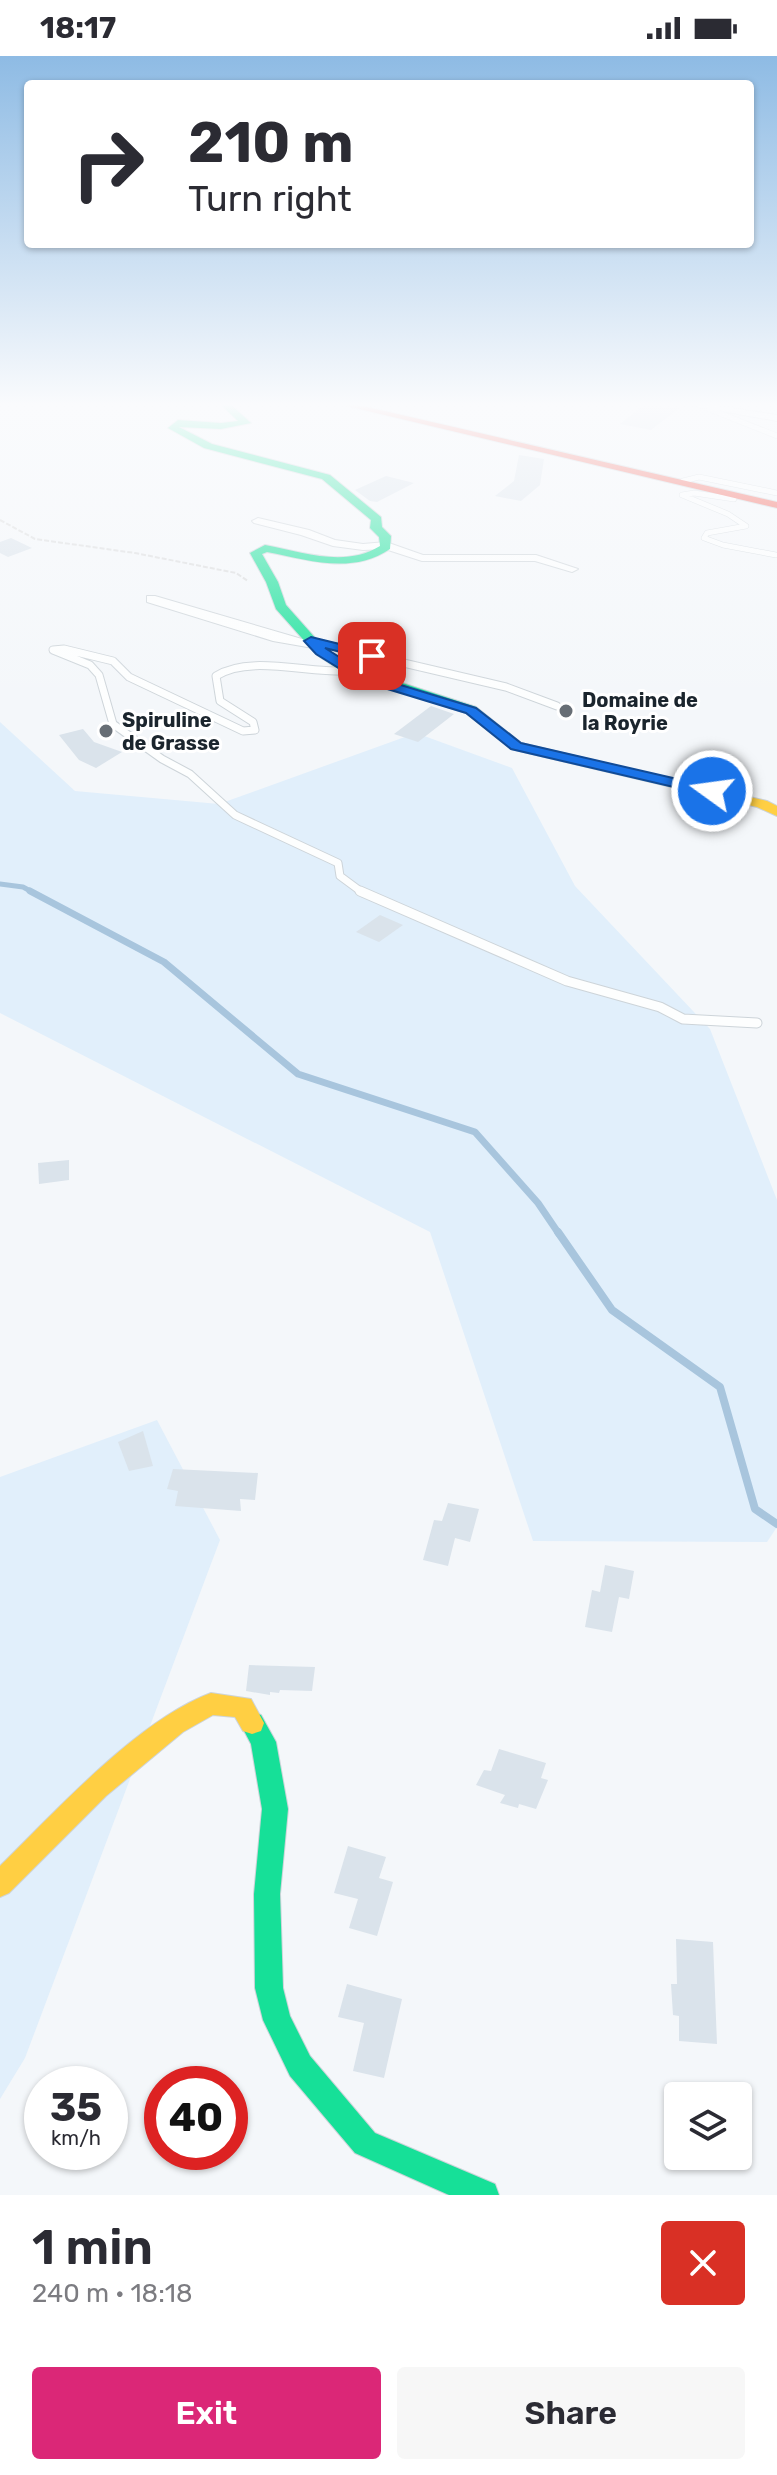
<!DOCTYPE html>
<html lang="en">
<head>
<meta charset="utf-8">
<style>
  body { margin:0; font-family:Rubik,sans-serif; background:#f7f7f7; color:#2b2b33; height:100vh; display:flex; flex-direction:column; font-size:30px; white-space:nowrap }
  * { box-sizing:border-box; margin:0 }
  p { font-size:26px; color:#7c7c81 }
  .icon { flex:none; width:44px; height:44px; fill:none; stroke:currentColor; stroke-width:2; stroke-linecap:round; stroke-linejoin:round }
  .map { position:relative; height:2139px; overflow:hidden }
  .details { display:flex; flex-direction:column; background:#fff; flex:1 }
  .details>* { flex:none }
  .top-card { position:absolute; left:24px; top:24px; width:730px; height:168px; border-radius:8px; box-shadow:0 2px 6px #0004; background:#fff; color:#2b2b33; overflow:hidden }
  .fabs { position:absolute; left:664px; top:2026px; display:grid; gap:16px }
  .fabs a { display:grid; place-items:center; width:88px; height:88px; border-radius:8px; background:#fff; box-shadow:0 2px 6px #0004; font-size:40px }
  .speed { position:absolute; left:24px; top:2010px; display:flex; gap:16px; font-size:40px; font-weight:700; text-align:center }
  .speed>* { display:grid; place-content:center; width:104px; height:104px; border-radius:50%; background:#fff; box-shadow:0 2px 6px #0004; line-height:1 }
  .speed small { font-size:20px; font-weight:400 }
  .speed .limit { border:12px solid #d22; background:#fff; color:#111 }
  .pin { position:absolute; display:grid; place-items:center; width:68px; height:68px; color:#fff; margin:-34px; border-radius:16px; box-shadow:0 4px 12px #0006 }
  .me { position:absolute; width:88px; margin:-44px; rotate:284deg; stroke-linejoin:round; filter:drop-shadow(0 0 6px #0008) }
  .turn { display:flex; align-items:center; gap:28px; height:168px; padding:0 32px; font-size:36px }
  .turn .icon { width:104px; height:104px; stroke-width:2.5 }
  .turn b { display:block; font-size:56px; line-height:68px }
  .round { display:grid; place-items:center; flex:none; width:84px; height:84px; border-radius:8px; background:#f7f7f7 }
  .headline { display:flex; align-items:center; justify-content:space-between; height:136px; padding:0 32px }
  h1 { font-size:48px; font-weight:600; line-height:60px }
  .primary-button { display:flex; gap:16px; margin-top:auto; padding:16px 32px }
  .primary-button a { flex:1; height:92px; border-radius:8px; background:#db2777; color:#fff; font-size:32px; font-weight:600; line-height:92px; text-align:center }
  .primary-button a+a { background:#f7f7f7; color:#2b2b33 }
  .status { display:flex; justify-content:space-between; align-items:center; height:56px; padding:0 40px; background:#fff; direction:ltr }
  .status svg { height:22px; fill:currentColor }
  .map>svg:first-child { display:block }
</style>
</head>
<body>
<div class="status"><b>18:17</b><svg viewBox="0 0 49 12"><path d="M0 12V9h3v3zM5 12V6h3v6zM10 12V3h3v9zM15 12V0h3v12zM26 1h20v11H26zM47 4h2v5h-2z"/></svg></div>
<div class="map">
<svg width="777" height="2139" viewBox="0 0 777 2139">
  <rect width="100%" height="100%" fill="#f4f7fa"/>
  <g fill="#e1effb">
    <polygon points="0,666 75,735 219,748 416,677 512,712 575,830 710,973 777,1144 777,1471 767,1486 533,1485 430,1176 0,957"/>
    <polygon points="157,1364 220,1484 25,2002 0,2043 0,1421"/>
  </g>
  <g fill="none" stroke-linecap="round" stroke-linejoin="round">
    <polyline stroke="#a8c5dd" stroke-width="5" points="0,828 23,831 34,837"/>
    <polyline stroke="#a8c5dd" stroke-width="7" points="30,835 164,906 298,1018 475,1076 538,1147 559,1178"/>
    <polyline stroke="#a8c5dd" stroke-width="8" points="558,1176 612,1254 720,1331 755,1453 777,1468"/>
  </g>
  <g fill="#dae3eb">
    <polygon points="646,347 653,350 679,352 651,374 620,368"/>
    <polygon points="519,399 544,403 540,429 521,445 495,440 514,425"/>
    <polygon points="386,420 414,427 377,446 370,445 355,434"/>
    <polygon points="11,482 32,492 8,501 0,497 0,486"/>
    <polygon points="431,650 454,658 418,686 394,678"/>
    <polygon points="83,673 94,686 122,696 96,712 79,704 59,679"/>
    <polygon points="380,859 403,869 379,886 356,876"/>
    <polygon points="69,1104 69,1124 39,1128 38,1107"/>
    <polygon points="143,1375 153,1410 129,1415 118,1386"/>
    <polygon points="173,1413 258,1417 255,1444 240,1443 241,1455 175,1450 178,1435 167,1433"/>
    <polygon points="448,1447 479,1453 470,1486 455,1482 448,1510 423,1504 434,1464 442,1465"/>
    <polygon points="605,1509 634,1515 629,1543 619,1541 612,1576 585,1571 592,1534 600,1536"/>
    <polygon points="249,1609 315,1611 312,1635 280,1634 279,1637 270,1636 270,1639 246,1635"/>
    <polygon points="499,1693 546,1707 541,1722 548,1724 536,1753 519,1748 518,1752 500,1747 505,1739 476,1729 484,1714 491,1715"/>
    <polygon points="348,1790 386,1801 379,1822 393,1826 377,1880 349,1872 358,1843 334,1837"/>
    <polygon points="676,1883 713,1886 717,1988 679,1985 679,1960 673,1959 671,1928 677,1928"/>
    <polygon points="347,1928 402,1943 384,2022 353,2015 364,1967 338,1961"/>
  </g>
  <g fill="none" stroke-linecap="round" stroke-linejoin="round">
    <g stroke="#cdd4d9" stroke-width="6">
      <g id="lane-far2">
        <polyline points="709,353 777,380"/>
        <polyline points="683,425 699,421 777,437"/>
        <polyline points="734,443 694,437 682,439 728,458 746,470 707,477 704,482 723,489 776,499"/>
      </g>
    </g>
    <g stroke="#cdd4d9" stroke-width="9">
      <g id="lane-far1">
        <polyline points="314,586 506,631 557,650"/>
        <path d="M 351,615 C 309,618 250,598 216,620 L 220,645 L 253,666 L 255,674 L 243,675 L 129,621 L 113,605 L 64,593 L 53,594 L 90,609 L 99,619 L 113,668 L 162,703 L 190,718 L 235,759 L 338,807 L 340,820 L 363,837"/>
      </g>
    </g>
    <g stroke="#cdd4d9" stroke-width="11">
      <polyline id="lane" points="360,835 567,925 660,951 683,963 757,967"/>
    </g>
    <g stroke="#cdd4d9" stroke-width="2">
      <g id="street">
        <polygon points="677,347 698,347 777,359 777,365"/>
        <polygon points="258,462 309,474 335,484 363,488 386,486 423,499 536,499 578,513 572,516 535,505 422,505 385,493 363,494 333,490 301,479 254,467 252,465"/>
        <polygon points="147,540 155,540 319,588 313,592 273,585 147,546"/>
      </g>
    </g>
    <g stroke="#cdd4d9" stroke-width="2">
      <g id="fast">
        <path d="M 219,347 L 229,347 L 251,367 L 221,373 L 179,371 L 212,388 L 330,419 L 381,461 L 382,471 L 391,480 L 390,493 C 351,519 309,504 267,496 L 262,498 L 278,526 L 286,549 L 325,593 L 356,612 L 476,651 L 521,687 L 685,726 L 685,732 L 680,733 L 511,693 L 466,657 L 346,618 L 317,599 L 276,553 L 266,526 L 250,497 L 265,489 C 303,496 345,512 380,490 L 379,481 L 370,472 L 371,464 L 322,423 L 204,392 L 168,372 L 178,364 L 221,367 L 238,365 Z"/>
        <polygon points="252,1656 261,1659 276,1686 288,1753 280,1838 283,1932 290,1960 310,2000 375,2077 495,2128 499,2139 449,2139 355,2097 290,2020 263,1964 255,1932 254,1838 262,1753 251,1688 240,1667 243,1659"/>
      </g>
    </g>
    <g stroke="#cdd4d9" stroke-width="2">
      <g id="slow">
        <polygon points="680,725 767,745 777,750 777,760 757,751 675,732 673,729"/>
        <path d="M 211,1637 L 251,1643 L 264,1667 L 261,1675 L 252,1678 L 243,1675 L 235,1661 L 213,1659 L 183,1676 L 106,1740 L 9,1837 L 0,1841 L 0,1810 C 56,1755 138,1664 211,1637 Z"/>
      </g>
    </g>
    <g stroke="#cdd4d9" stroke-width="2">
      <polygon id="jam" points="334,347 350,347 777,446 777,452"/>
    </g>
    <polyline stroke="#dadbdc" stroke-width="2" stroke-dasharray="5 2" stroke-linecap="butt" points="0,464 35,483 135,497 236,517 248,525"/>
    <use href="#lane-far2" stroke="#fdfefe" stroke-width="5"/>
    <use href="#lane-far1" stroke="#fdfefe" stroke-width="7"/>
    <use href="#lane" stroke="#fdfefe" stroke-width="9"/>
    <use href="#street" fill="#fdfefe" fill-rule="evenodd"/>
    <use href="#fast" fill="#16e098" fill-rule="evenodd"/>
    <use href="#slow" fill="#ffcf43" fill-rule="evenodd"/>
    <use href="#jam" fill="#f24e42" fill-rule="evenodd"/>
  </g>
  <linearGradient id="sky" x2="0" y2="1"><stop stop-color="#8ebbe4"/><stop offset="0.54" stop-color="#fafbfd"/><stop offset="1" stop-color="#fafbfd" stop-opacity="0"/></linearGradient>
  <rect width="777" height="646" fill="url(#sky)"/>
  <polygon fill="#1a73e8" stroke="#114b97" stroke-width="2" points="311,581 376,597 378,600 372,604 325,592 368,619 476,652 521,687 712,731 719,735 712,740 511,693 466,657 358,624 316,598 304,585"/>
  <g fill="#676e75" stroke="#fff" stroke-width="3">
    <circle cx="566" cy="655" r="8"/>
    <circle cx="106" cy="675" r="8"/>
  </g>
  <g text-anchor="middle" stroke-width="6" stroke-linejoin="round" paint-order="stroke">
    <g font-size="20" font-weight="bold" fill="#1b252d" stroke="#fff" text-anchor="start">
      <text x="582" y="651">Domaine de<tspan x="582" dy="23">la Royrie</tspan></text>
      <text x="122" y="671">Spiruline<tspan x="122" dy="23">de Grasse</tspan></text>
    </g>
  </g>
</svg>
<div class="fabs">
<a><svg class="icon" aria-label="layers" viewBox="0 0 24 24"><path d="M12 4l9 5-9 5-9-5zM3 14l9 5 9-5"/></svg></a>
</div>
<div class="speed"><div>35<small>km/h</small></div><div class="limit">40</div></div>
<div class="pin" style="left:372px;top:600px;background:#d93025"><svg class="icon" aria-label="arrive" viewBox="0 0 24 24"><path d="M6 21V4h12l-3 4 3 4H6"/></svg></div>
<svg class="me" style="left:712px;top:735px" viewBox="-20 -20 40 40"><circle r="17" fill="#1a73e8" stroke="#fff" stroke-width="3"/><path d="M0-11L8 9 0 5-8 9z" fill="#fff"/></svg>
<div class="top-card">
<div class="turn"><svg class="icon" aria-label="right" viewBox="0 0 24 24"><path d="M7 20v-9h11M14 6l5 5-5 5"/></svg><div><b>210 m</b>Turn right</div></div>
</div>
</div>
<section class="details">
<div class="headline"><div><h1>1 min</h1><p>240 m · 18:18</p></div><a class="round" style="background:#d93025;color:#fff"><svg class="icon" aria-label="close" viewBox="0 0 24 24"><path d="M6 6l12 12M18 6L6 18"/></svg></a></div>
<div class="primary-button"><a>Exit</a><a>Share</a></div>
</section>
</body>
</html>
